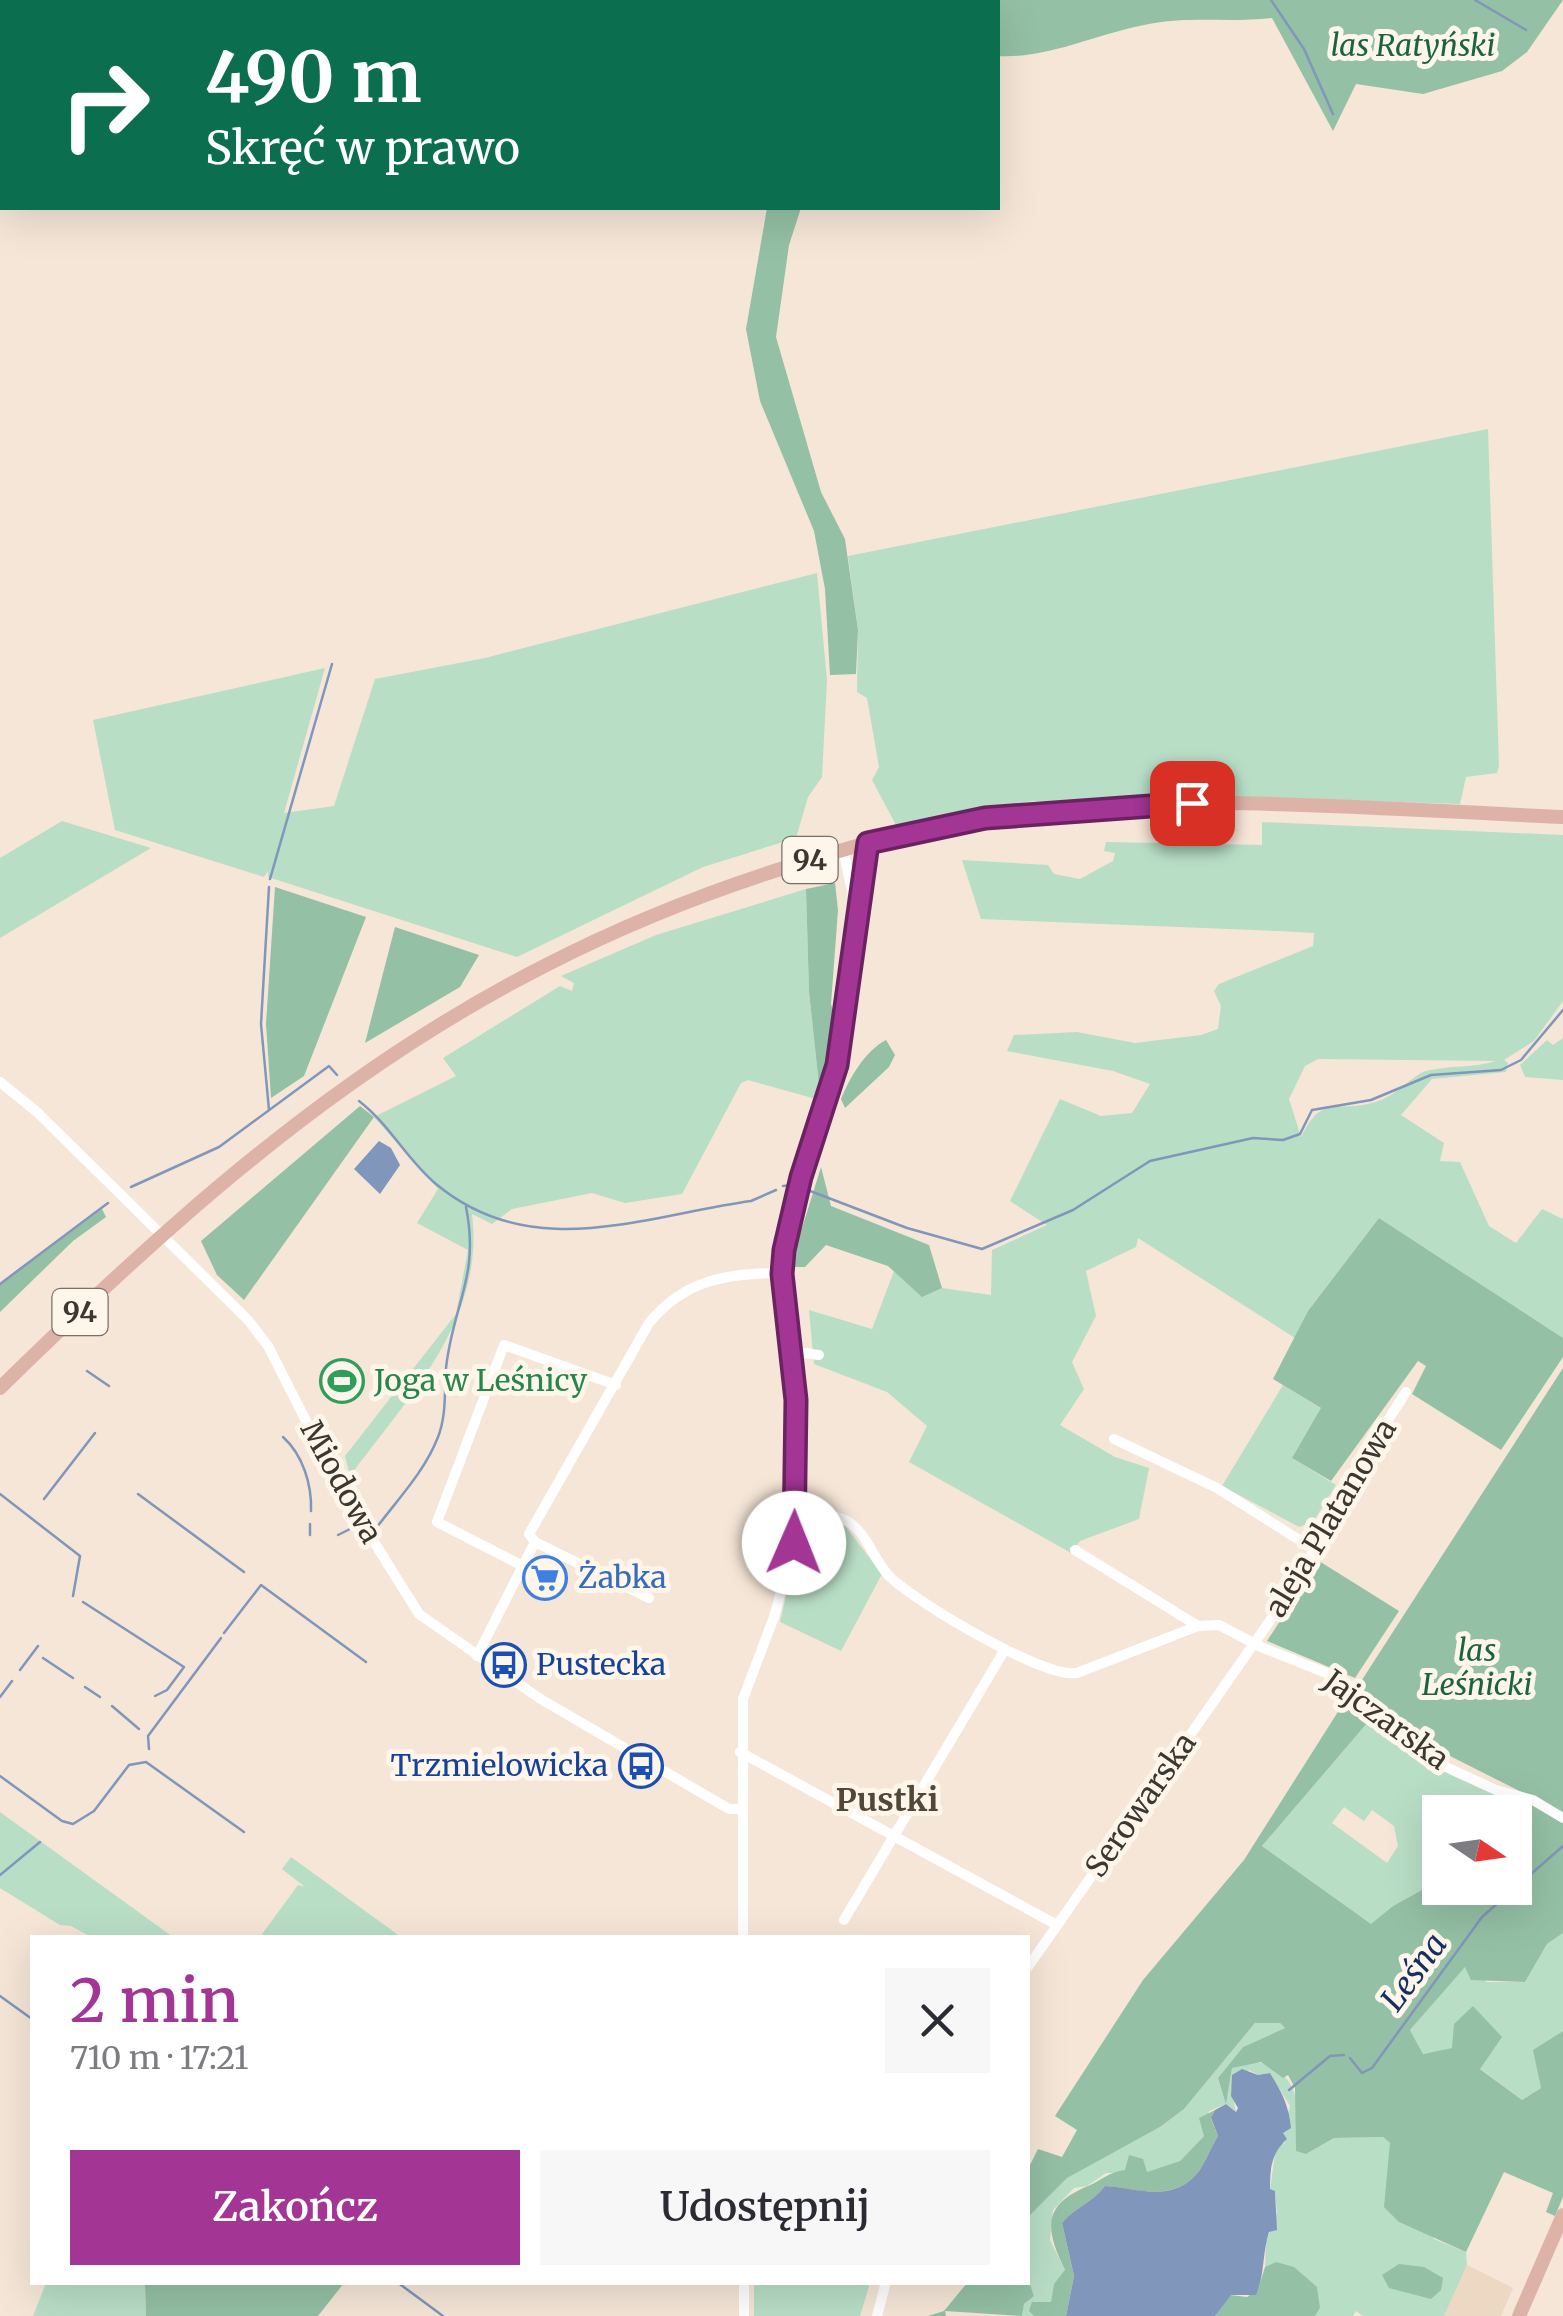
<!DOCTYPE html>
<html lang="pl">
<head>
<meta charset="utf-8">
<style>
  body { margin:0; font-family:Merriweather,serif; background:#f7f7f7; color:#2b2b33; height:100vh; display:flex; flex-direction:column; font-size:38px; white-space:nowrap }
  * { box-sizing:border-box; margin:0 }
  p { font-size:32px; color:#7c7c81 }
  .icon { flex:none; width:55px; height:55px; fill:none; stroke:currentColor; stroke-width:2; stroke-linecap:round; stroke-linejoin:round }
  .map { position:relative; flex:1; overflow:hidden }
  .drawer { position:absolute; left:30px; top:1935px; width:1000px; height:350px; display:flex; flex-direction:column; background:#fff; border-radius:0px; box-shadow:0 10px 40px #0002 }
  .drawer>* { flex:none }
  .banner { position:absolute; left:0px; top:0px; width:1000px; height:210px; box-shadow:0 10px 40px #0002; background:#0b6e4f; color:#fff; overflow:hidden }
  .needle { width:65px; rotate:103deg }
  .fabs { position:absolute; left:1422px; top:1795px; display:grid; gap:20px }
  .fabs a { display:grid; place-items:center; width:110px; height:110px; border-radius:0px; background:#fff; box-shadow:0 10px 40px #0002; font-size:50px }
  .pin { position:absolute; display:grid; place-items:center; width:85px; height:85px; color:#fff; margin:-42px; border-radius:20px; box-shadow:0 5px 15px #0006 }
  .me { position:absolute; width:110px; margin:-55px; rotate:1deg; stroke-linejoin:round; filter:drop-shadow(0 0 8px #0008) }
  .turn { display:flex; align-items:center; gap:35px; height:210px; padding:0 40px; font-size:45px }
  .turn .icon { width:130px; height:130px; stroke-width:2.5 }
  .turn b { display:block; font-size:70px; line-height:85px }
  .round { display:grid; place-items:center; flex:none; width:105px; height:105px; border-radius:0px; background:#f7f7f7 }
  .summary { display:flex; align-items:center; justify-content:space-between; height:170px; padding:0 40px }
  h1 { font-size:60px; font-weight:600; line-height:75px; color:#a33594 }
  .action { display:flex; gap:20px; margin-top:auto; padding:20px 40px }
  .action a { flex:1; height:115px; border-radius:0px; background:#a33594; color:#fff; font-size:40px; font-weight:600; line-height:115px; text-align:center }
  .action a+a { background:#f7f7f7; color:#2b2b33 }
  .map>svg:first-child { display:block }
</style>
</head>
<body>
<div class="map">
<svg width="1563" height="2316" viewBox="0 0 1563 2316">
  <rect width="100%" height="100%" fill="#f5e6d7"/>
  <polygon fill="#edd8c3" points="1467,2265 1513,2288 1501,2316 1444,2316"/>
  <g fill="#b9dec6" fill-rule="evenodd">
    <polygon points="1488,429 1499,766 1497,773 1466,777 1460,804 1175,795 1075,803 1033,801 896,825 872,780 879,767 867,698 857,692 858,630 848,556"/>
    <polygon points="817,573 827,680 822,777 808,797 796,838 703,867 517,957 268,877 268,871 264,877 115,830 93,720 325,668 284,813 334,806 375,679 485,658"/>
    <polygon points="62,821 151,848 0,938 0,858"/>
    <path d="M 1262,822 L 1563,835 L 1563,1001 L 1534,1041 L 1504,1060 L 1508,1063 L 1506,1072 L 1432,1079 L 1401,1115 L 1444,1143 L 1440,1161 L 1460,1162 L 1489,1226 L 1516,1243 L 1542,1209 L 1563,1219 L 1563,1338 L 1379,1218 L 1308,1311 L 1295,1338 L 1138,1238 L 1136,1247 L 1086,1271 L 1096,1316 L 1072,1362 L 1084,1389 L 1060,1425 L 1115,1457 L 1149,1468 L 1139,1519 L 1080,1541 L 1071,1553 L 909,1462 L 927,1426 L 887,1392 L 814,1364 L 809,1310 L 872,1329 L 894,1271 L 922,1296 L 942,1288 L 991,1295 L 992,1250 L 1047,1225 L 1010,1201 L 1060,1099 L 1101,1116 L 1132,1113 L 1150,1084 L 1113,1071 L 1007,1051 L 1014,1035 L 1077,1032 L 1135,1043 L 1201,1035 L 1218,1029 L 1221,1006 L 1214,991 L 1219,984 L 1313,946 L 1314,933 L 1278,931 L 981,919 L 962,860 L 1048,865 L 1054,874 L 1080,879 L 1113,861 L 1115,853 L 1104,851 L 1106,842 L 1262,845 ZM 1318,1059 L 1495,1061 L 1496,1061 C 1474,1068 1449,1065 1426,1071 C 1412,1075 1397,1097 1372,1103 C 1335,1113 1323,1093 1301,1137 L 1289,1099 L 1305,1066 Z"/>
    <path d="M 806,889 L 809,991 L 819,1085 L 816,1099 L 748,1080 L 741,1083 L 682,1194 L 625,1203 L 592,1193 L 512,1209 L 492,1224 L 472,1214 C 485,1320 409,1396 350,1476 L 345,1456 L 456,1314 L 468,1250 L 417,1223 L 438,1189 L 374,1117 L 456,1076 L 443,1058 L 560,986 L 572,991 L 574,983 L 561,976 L 656,935 Z"/>
    <polygon points="1563,1038 1563,1080 1525,1077 1520,1065 1547,1040 1553,1045"/>
    <polygon points="1283,1385 1322,1409 1292,1458 1336,1485 1313,1522 1299,1527 1222,1486"/>
    <polygon points="814,1519 845,1526 882,1574 841,1651 780,1622 798,1543"/>
    <path d="M 1374,1715 L 1447,1770 L 1534,1803 L 1515,1825 L 1515,1812 L 1440,1812 L 1440,1880 L 1393,1906 L 1372,1925 L 1262,1846 ZM 1344,1807 L 1364,1821 L 1372,1810 L 1394,1826 L 1398,1846 L 1387,1863 L 1332,1823 Z"/>
    <polygon points="0,1812 173,1937 91,1937 71,1926 60,1925 0,1888"/>
    <polygon points="291,1857 401,1937 260,1937 298,1885 305,1887 282,1869"/>
    <polygon points="1563,1933 1563,2031 1534,2050 1541,2088 1522,2100 1453,2048 1423,2054 1410,2030 1465,1966 1487,1982 1525,1982 1547,1944"/>
    <path d="M 1255,2023 L 1280,2023 L 1285,2028 L 1243,2047 L 1218,2078 L 1226,2102 L 1232,2068 C 1243,2061 1258,2060 1270,2066 C 1307,2085 1293,2118 1306,2154 L 1334,2138 L 1383,2137 L 1390,2143 L 1434,2239 L 1466,2252 L 1467,2265 L 1444,2316 L 1363,2316 L 1356,2311 L 1353,2316 L 1315,2316 L 1320,2308 L 1276,2263 L 1265,2267 L 1266,2242 L 1277,2213 L 1275,2191 L 1270,2190 L 1276,2146 L 1285,2143 L 1283,2133 L 1290,2106 L 1270,2073 L 1258,2075 L 1249,2070 L 1231,2088 L 1236,2112 L 1226,2104 L 1209,2111 L 1204,2136 L 1180,2161 L 1146,2173 L 1106,2173 L 1087,2186 L 1074,2188 L 1053,2210 L 1050,2240 L 1065,2270 L 1062,2279 L 1054,2284 L 1051,2303 L 1029,2311 L 1034,2316 L 1022,2316 L 1024,2304 L 1034,2296 L 1028,2278 L 1028,2217 L 1033,2208 L 1066,2178 L 1160,2127 L 1184,2109 Z"/>
    <polygon points="46,2283 145,2283 146,2316 33,2316"/>
    <polygon points="754,2283 754,2282 870,2283 860,2316 754,2316"/>
  </g>
  <g fill="#94c0a5">
    <path d="M 882,0 L 1563,0 L 1527,52 L 1502,71 L 1423,94 L 1356,84 L 1333,131 L 1272,18 C 1228,23 1193,16 1149,24 C 1098,33 1049,59 998,56 L 998,2 Z"/>
    <polygon points="767,208 801,208 789,245 776,337 821,492 845,539 858,630 856,674 830,675 825,589 814,531 760,401 746,329"/>
    <polygon points="835,883 838,910 831,1004 838,1028 822,1100 816,1099 819,1085 809,991 806,889"/>
    <polygon points="275,887 366,917 304,1076 271,1098 266,1024"/>
    <polygon points="395,927 479,955 460,987 365,1043"/>
    <path d="M 886,1040 L 895,1055 L 889,1067 L 845,1108 L 841,1099 C 850,1077 865,1051 886,1040 Z"/>
    <polygon points="360,1106 374,1117 244,1300 217,1275 201,1241"/>
    <polygon points="821,1167 831,1206 929,1245 942,1288 922,1297 888,1266 826,1245 805,1267 790,1267"/>
    <polygon points="102,1209 106,1217 73,1241 0,1312 0,1285"/>
    <polygon points="1379,1218 1563,1338 1563,1357 1501,1450 1412,1394 1426,1366 1418,1361 1331,1481 1292,1458 1321,1408 1273,1379 1308,1311"/>
    <polygon points="1563,1368 1563,1813 1448,1755 1366,1694 1360,1683"/>
    <polygon points="1319,1561 1399,1611 1355,1678 1267,1641"/>
    <polygon points="1348,1696 1374,1715 1262,1846 1371,1924 1393,1906 1440,1880 1440,1888 1515,1888 1515,1825 1534,1803 1563,1821 1563,1933 1547,1944 1525,1982 1471,1980 1465,1967 1410,2030 1423,2054 1452,2048 1454,2024 1473,2006 1502,2037 1480,2069 1522,2100 1541,2088 1533,2050 1563,2031 1563,2197 1555,2216 1546,2212 1553,2193 1504,2172 1466,2252 1399,2222 1384,2207 1390,2143 1383,2137 1334,2138 1306,2154 1296,2151 1295,2088 1288,2075 1283,2078 1261,2062 1232,2068 1226,2104 1218,2078 1243,2047 1285,2028 1280,2023 1255,2023 1184,2109 1160,2127 1067,2178 1028,2217 1028,2169 1038,2149 1062,2157 1077,2130 1055,2116 1143,1980 1244,1860"/>
    <path d="M 1215,2110 L 1211,2119 L 1218,2136 C 1211,2147 1206,2161 1199,2171 C 1174,2204 1133,2188 1105,2186 C 1092,2203 1075,2207 1062,2223 L 1074,2276 L 1066,2316 L 1034,2316 L 1029,2311 L 1032,2302 L 1051,2302 L 1054,2284 L 1065,2270 C 1045,2229 1042,2205 1088,2186 C 1102,2180 1109,2172 1125,2170 L 1129,2155 L 1143,2159 L 1147,2172 L 1180,2161 L 1204,2136 L 1199,2118 Z"/>
    <polygon points="1276,2262 1294,2267 1317,2287 1320,2308 1315,2316 1215,2316 1230,2295 1247,2297 1258,2289 1265,2267"/>
    <polygon points="1399,2264 1424,2267 1443,2278 1441,2290 1431,2299 1389,2288 1382,2275"/>
    <polygon points="1028,2278 1034,2296 1024,2304 1022,2316 945,2311 946,2316 928,2316 944,2311 967,2283 1028,2282"/>
    <polygon points="145,2283 344,2282 344,2283 318,2316 146,2316"/>
  </g>
  <g fill="#8096bb">
    <polygon points="379,1141 391,1148 400,1165 380,1194 354,1169"/>
    <path d="M 1242,2069 L 1258,2075 L 1270,2073 C 1283,2094 1289,2107 1291,2128 L 1283,2133 L 1287,2139 C 1272,2153 1270,2166 1270,2189 L 1275,2191 L 1277,2230 L 1269,2232 C 1262,2254 1265,2274 1256,2295 L 1231,2295 L 1215,2316 L 1066,2316 L 1074,2276 L 1062,2223 C 1075,2207 1092,2203 1105,2186 C 1133,2187 1173,2205 1199,2171 C 1206,2161 1211,2147 1218,2136 L 1211,2118 L 1215,2110 L 1226,2104 L 1236,2112 L 1238,2108 L 1231,2096 L 1232,2075 Z"/>
  </g>
  <g fill="none" stroke-linecap="round" stroke-linejoin="round">
    <g stroke="#8096bb" stroke-width="2.5">
      <polyline points="1271,0 1304,49 1333,114"/>
      <polyline points="1475,0 1526,30"/>
      <polyline points="0,42 2,43"/>
      <polyline points="270,879 332,664"/>
      <polyline points="269,887 261,1024 269,1110"/>
      <path d="M 359,1101 C 390,1125 407,1160 436,1184 C 532,1264 642,1216 751,1201 L 776,1190"/>
      <polyline points="829,1123 805,1189 907,1228 982,1249 1073,1210 1150,1161 1253,1138 1283,1140 1300,1134 1312,1110 1371,1100 1431,1075 1501,1070 1521,1060 1563,1010"/>
      <polyline points="783,1186 793,1185"/>
      <polyline points="131,1187 219,1147 329,1066 337,1075"/>
      <polyline points="0,1284 108,1203"/>
      <polyline points="87,1371 109,1386"/>
      <path d="M 283,1437 C 303,1455 312,1485 311,1511"/>
      <polyline points="0,1494 80,1556 73,1596"/>
      <polyline points="138,1494 244,1572"/>
      <polyline points="44,1499 95,1433"/>
      <path d="M 377,1527 C 398,1499 425,1471 438,1437 C 447,1414 444,1391 446,1368 C 453,1304 480,1277 466,1207"/>
      <polyline points="310,1535 310,1524"/>
      <polyline points="338,1535 350,1529"/>
      <polyline points="83,1602 184,1667 167,1690 155,1696"/>
      <polyline points="224,1633 261,1585 366,1662"/>
      <polyline points="43,1658 73,1678"/>
      <polyline points="20,1670 38,1646"/>
      <polyline points="85,1687 100,1697"/>
      <polyline points="0,1697 12,1681"/>
      <polyline points="112,1706 139,1729"/>
      <polyline points="149,1749 148,1736 221,1638"/>
      <polyline points="0,1776 62,1821 73,1824 94,1811 129,1765 146,1762 244,1832"/>
      <polyline points="0,1875 40,1842"/>
      <polyline points="0,1996 32,2019"/>
      <polyline points="1350,2058 1362,2073 1372,2068 1482,1917 1563,1846"/>
      <polyline points="1289,2090 1330,2056 1344,2055"/>
      <polyline points="397,2282 443,2316"/>
    </g>
    <g stroke="#fff" stroke-width="10">
      <polyline points="843,849 857,915"/>
      <polyline points="0,1082 37,1112 248,1320 268,1346 339,1486 419,1614 539,1698 729,1809 741,1809"/>
      <polyline points="791,1351 819,1355"/>
      <polyline points="1114,1439 1217,1488 1312,1548"/>
      <path d="M 794,1519 C 813,1516 830,1512 847,1521 C 868,1534 873,1559 889,1576 C 914,1601 1044,1679 1077,1673 L 1198,1626 L 1219,1625 L 1261,1647 L 1334,1676 L 1446,1767 L 1496,1790 L 1533,1800 L 1563,1818"/>
      <polyline points="535,1542 649,1598"/>
      <polyline points="1075,1550 1198,1626"/>
      <polyline points="523,1566 437,1522 504,1345 616,1385"/>
      <path d="M 477,1656 L 535,1542 L 529,1534 L 649,1323 C 685,1279 728,1273 783,1273"/>
      <polyline points="740,1752 1057,1925"/>
      <polyline points="844,1920 1004,1651"/>
      <polyline points="743,1938 743,1699 774,1617 794,1543 796,1400 783,1273 785,1250 801,1177 837,1065 868,843"/>
      <polyline points="1028,1967 1283,1602 1310,1560 1324,1520 1406,1392"/>
      <polyline points="744,2316 744,2282"/>
      <polyline points="877,2316 886,2282"/>
    </g>
    <g stroke="#deb3a7" stroke-width="14">
      <path d="M 0,1388 C 238,1155 445,979 768,873 C 840,850 912,828 987,817 C 1177,790 1372,809 1563,817"/>
      <polyline points="1519,2316 1563,2215"/>
    </g>
  </g>
  <g fill="none" stroke-linecap="round" stroke-linejoin="round">
    <g stroke="#6a2260" stroke-width="25">
      <polyline id="route" points="794,1543 796,1400 782,1274 784,1250 801,1177 837,1065 868,843 985,818 1192,803"/>
    </g>
    <use href="#route" stroke="#a33594" stroke-width="18"/>
  </g>
  <defs>
    <g id="stadium-ring" transform="scale(2.25)"><circle r="9.5" fill="#fef5eb" stroke="#2e9e5b" stroke-width="1.5"/><path d="M0-5a6.5 5 0 1 0 0 10a6.5 5 0 1 0 0-10ZM-3.5-1.8h7v3.6h-7Z" fill="#2e9e5b"/></g>
    <g id="supermarket-ring" transform="scale(2.25)"><circle r="9.5" fill="#fef5eb" stroke="#3f7fe0" stroke-width="1.5"/><path d="M-6-5.5h2.5l.6 2H6L4.5 2H-2.5L-4.4-4H-6ZM-1.5 3.2a1.3 1.3 0 1 0 .1 0ZM3 3.2a1.3 1.3 0 1 0 .1 0Z" fill="#3f7fe0"/></g>
    <g id="bus-ring" transform="scale(2.25)"><circle r="9.5" fill="#fef5eb" stroke="#1a4fb4" stroke-width="1.5"/><path d="M-5-6H5V4H4V6H2V4H-2V6H-4V4H-5ZM-3.5-4V0h7V-4ZM-3.5 1.2v1.5H-2V1.2ZM2 1.2v1.5H3.5V1.2Z" fill="#1a4fb4"/></g>
  </defs>
  <g fill-rule="evenodd">
    <use href="#stadium-ring" x="342" y="1381"/>
    <use href="#supermarket-ring" x="545" y="1578"/>
    <use href="#bus-ring" x="504" y="1665"/>
    <use href="#bus-ring" x="641" y="1766"/>
  </g>
  <g text-anchor="middle" stroke-width="10" stroke-linejoin="round" paint-order="stroke">
    <g fill="#fef5eb" stroke="#777069" stroke-width="2.5">
      <rect x="782.5" y="837" width="55" height="46" rx="8"/>
      <rect x="52.5" y="1289" width="55" height="46" rx="8"/>
    </g>
    <g font-size="28" font-weight="bold" fill="#3d3731">
      <text x="810" y="870">94</text>
      <text x="80" y="1322">94</text>
    </g>
    <g font-size="30" font-style="italic" fill="#1c6441" stroke="#fef5eb">
      <text x="1413" y="56">las Ratyński</text>
      <text x="1477" y="1661">las<tspan x="1477" dy="34">Leśnicki</tspan></text>
    </g>
    <g font-size="30" fill="#27864d" stroke="#fef5eb" text-anchor="start">
      <text x="374" y="1391">Joga w Leśnicy</text>
    </g>
    <g font-size="30" fill="#3d3731" stroke="#fef5eb">
      <text transform="translate(341 1482) rotate(61)" y="10">Miodowa</text>
      <text transform="translate(1331 1518) rotate(-59)" y="10">aleja Platanowa</text>
      <text transform="translate(1386 1720) rotate(36)" y="10">Jajczarska</text>
      <text transform="translate(1141 1805) rotate(-55)" y="10">Serowarska</text>
    </g>
    <g font-size="30" fill="#366cbe" stroke="#fef5eb" text-anchor="start">
      <text x="578" y="1588">Żabka</text>
    </g>
    <g font-size="30" fill="#164399" stroke="#fef5eb" text-anchor="start">
      <text x="536" y="1675">Pustecka</text>
      <text x="608" y="1776" text-anchor="end">Trzmielowicka</text>
    </g>
    <g font-size="32" font-weight="bold" fill="#53473a" stroke="#fef5eb">
      <text x="887" y="1811">Pustki</text>
    </g>
    <g font-size="32" font-style="italic" fill="#163161" stroke="#fef5eb">
      <text transform="translate(1414 1972) rotate(-54)" y="11">Leśna</text>
    </g>
  </g>
</svg>
<div class="fabs">
<a><svg class="needle" viewBox="-14 -14 28 28"><path d="M0-13l5 13h-10z" fill="#e53935"/><path d="M0 13l5-13h-10z" fill="#7c7c81"/></svg></a>
</div>
<div class="pin" style="left:1192px;top:803px;background:#d93025"><svg class="icon" aria-label="arrive" viewBox="0 0 24 24"><path d="M6 21V4h12l-3 4 3 4H6"/></svg></div>
<svg class="me" style="left:794px;top:1543px" viewBox="-20 -20 40 40"><circle r="19" fill="#fff"/><path d="M0-13L10 11 0 6-10 11z" fill="#a33594"/></svg>
<div class="banner">
<div class="turn"><svg class="icon" aria-label="right" viewBox="0 0 24 24"><path d="M7 20v-9h11M14 6l5 5-5 5"/></svg><div><b>490 m</b>Skręć w prawo</div></div>
</div>
<section class="drawer">
<div class="summary"><div><h1>2 min</h1><p>710 m · 17:21</p></div><a class="round"><svg class="icon" aria-label="close" viewBox="0 0 24 24"><path d="M6 6l12 12M18 6L6 18"/></svg></a></div>
<div class="action"><a>Zakończ</a><a>Udostępnij</a></div>
</section>
</div>
</body>
</html>
